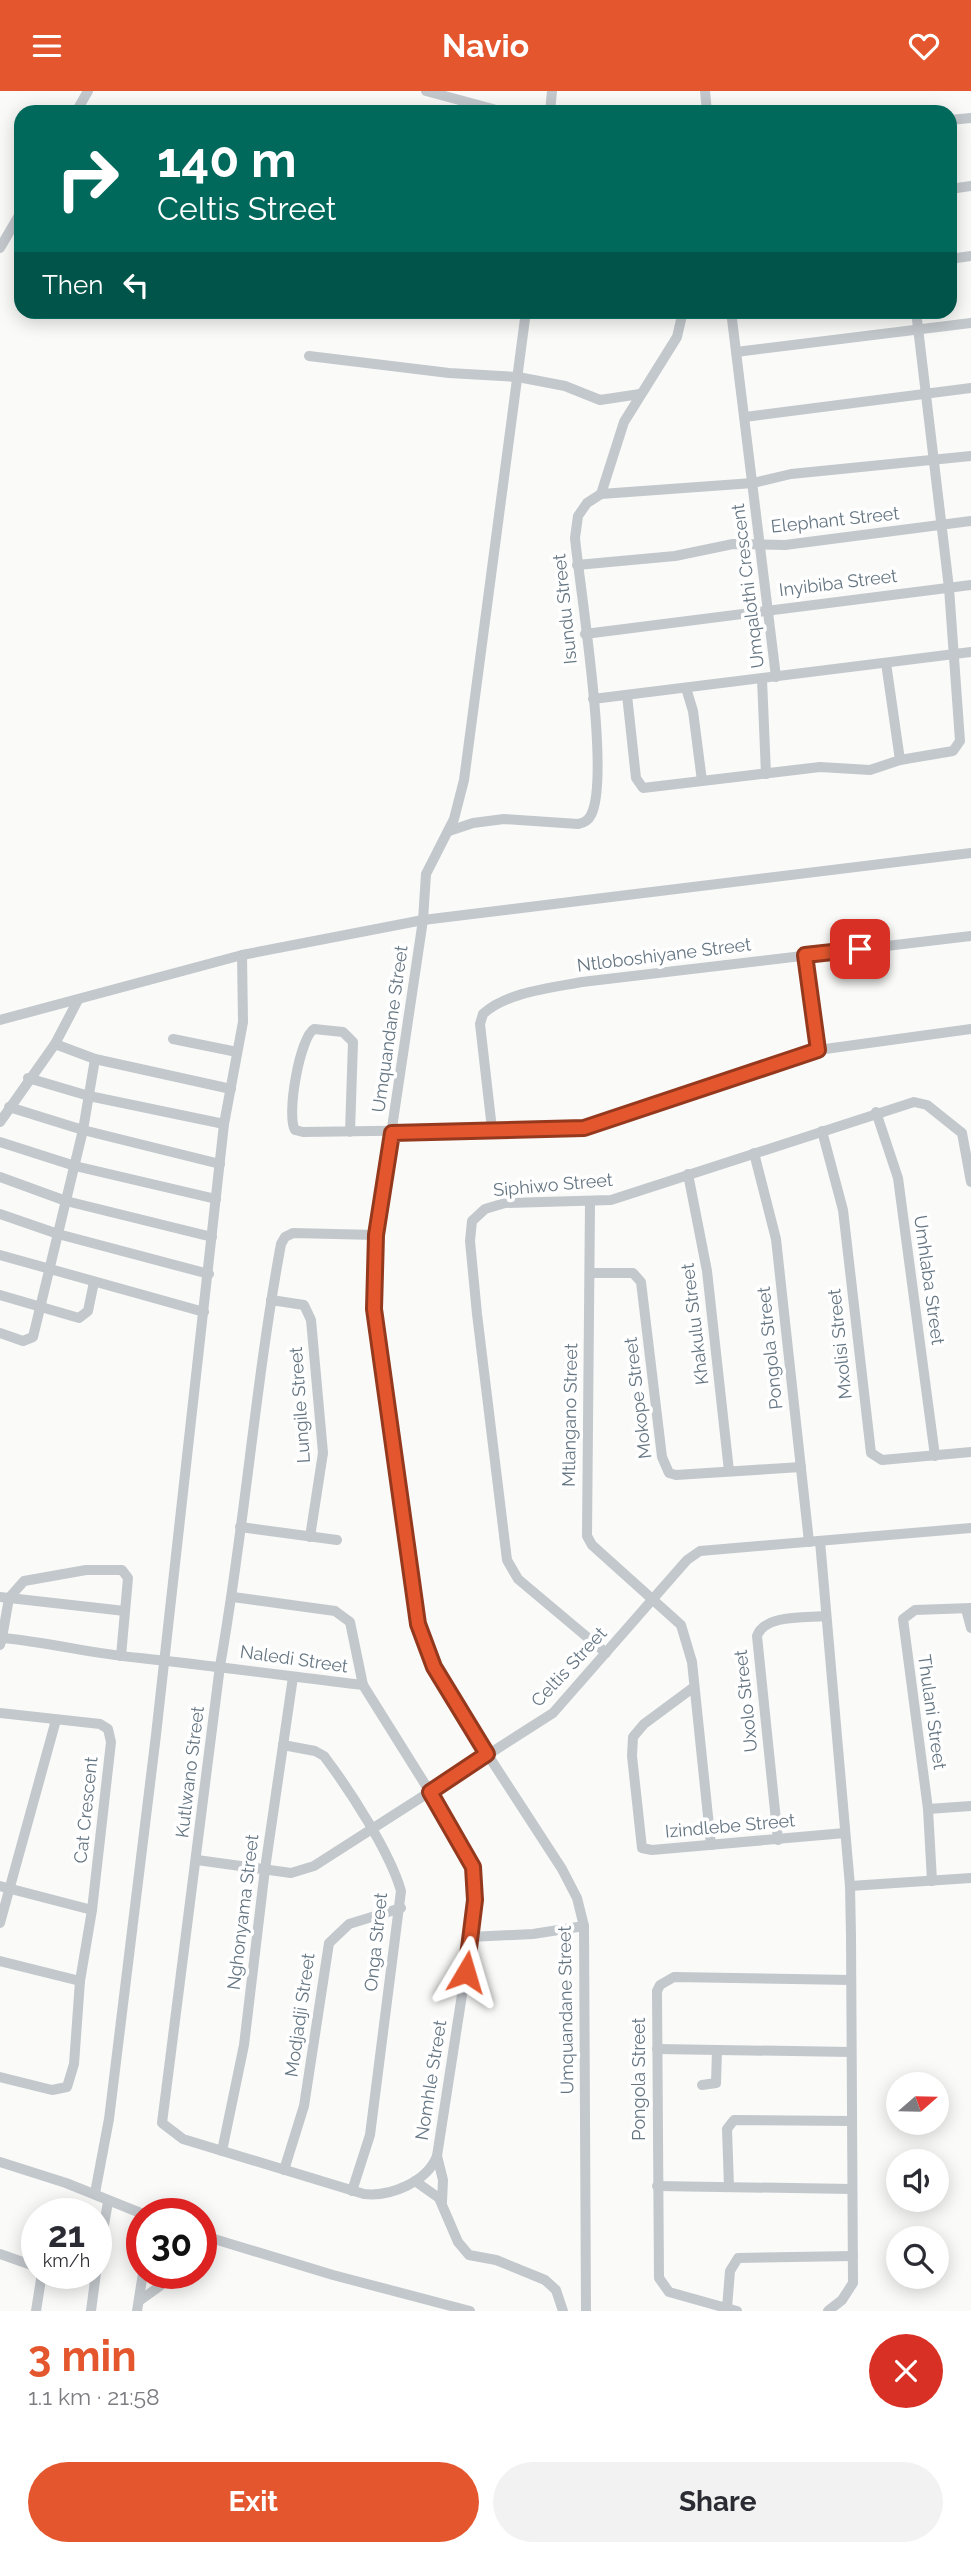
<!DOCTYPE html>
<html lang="en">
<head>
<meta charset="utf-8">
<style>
  body { margin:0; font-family:Raleway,sans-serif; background:#f2f2f3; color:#2b2b33; height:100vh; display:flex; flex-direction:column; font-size:26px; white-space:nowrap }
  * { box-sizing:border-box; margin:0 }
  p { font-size:23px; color:#7c7c81 }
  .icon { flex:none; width:38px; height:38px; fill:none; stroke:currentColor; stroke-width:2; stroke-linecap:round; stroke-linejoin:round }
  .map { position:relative; height:2220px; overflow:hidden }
  .drawer { display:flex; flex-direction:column; background:#fff; flex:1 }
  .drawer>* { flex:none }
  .top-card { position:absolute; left:14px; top:14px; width:943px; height:214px; border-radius:21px; box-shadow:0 4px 18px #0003; background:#00695c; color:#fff; overflow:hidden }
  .needle { width:46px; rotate:70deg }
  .controls { position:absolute; left:886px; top:1981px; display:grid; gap:14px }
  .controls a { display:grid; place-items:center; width:63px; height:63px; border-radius:50%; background:#fff; box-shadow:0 4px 18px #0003; font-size:35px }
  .speed { position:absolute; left:21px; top:2107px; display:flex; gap:14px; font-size:35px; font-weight:700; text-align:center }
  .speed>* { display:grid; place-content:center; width:91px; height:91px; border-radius:50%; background:#fff; box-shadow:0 4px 18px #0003; line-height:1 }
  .speed small { font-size:18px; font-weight:400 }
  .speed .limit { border:10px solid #d22; background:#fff; color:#111 }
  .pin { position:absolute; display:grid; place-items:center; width:60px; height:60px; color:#fff; margin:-30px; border-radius:14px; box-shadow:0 4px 10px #0006 }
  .me { position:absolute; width:77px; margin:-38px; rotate:7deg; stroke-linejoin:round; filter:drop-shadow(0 0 5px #0008) }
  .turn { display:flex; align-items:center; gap:24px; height:147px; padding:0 28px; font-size:32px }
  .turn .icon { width:91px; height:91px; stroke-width:2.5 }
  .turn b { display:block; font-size:49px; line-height:60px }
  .then { display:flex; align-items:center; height:66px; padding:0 28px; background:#0003; gap:14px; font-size:26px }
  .round { display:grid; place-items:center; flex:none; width:74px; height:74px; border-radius:37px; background:#f2f2f3 }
  .headline { display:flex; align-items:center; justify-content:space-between; height:119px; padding:0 28px }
  h1 { font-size:42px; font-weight:700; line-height:52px; color:#e4572e }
  .action { display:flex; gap:14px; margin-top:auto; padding:14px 28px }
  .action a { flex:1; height:80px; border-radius:42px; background:#e4572e; color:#fff; font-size:28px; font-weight:700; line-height:80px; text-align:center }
  .action a+a { background:#f2f2f3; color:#2b2b33 }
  header { display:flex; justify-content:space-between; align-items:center; height:91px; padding:0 28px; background:#e4572e; color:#fff; font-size:32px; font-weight:700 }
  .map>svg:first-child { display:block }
</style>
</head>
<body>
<header><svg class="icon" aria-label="menu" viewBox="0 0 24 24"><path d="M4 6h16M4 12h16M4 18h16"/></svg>Navio<svg class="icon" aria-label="heart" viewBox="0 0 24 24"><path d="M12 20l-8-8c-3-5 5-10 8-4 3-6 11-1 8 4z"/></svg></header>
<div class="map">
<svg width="971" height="2220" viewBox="0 0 971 2220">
  <rect width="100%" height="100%" fill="#fafaf8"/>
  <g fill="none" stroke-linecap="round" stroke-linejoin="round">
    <g stroke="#c3c8cc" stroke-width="10">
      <polyline points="426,0 504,21"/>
      <polyline points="705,0 707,21"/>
      <polyline points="76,21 88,0"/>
      <polyline points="550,21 552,0"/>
      <polyline points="950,29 971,27"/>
      <polyline points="950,98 971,95"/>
      <polyline points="0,157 21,121"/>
      <polyline points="950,168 971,165"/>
      <polyline points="526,220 464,689 454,728 426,783 423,829 376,1144 374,1218 418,1533 424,1555 475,1644 562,1778 577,1807 584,1835 586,2220"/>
      <polyline points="731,220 776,586"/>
      <polyline points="736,261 971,232"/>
      <polyline points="309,265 449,282 518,286 565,295 600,309 640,303"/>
      <polyline points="745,326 971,297"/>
      <polyline points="601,403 624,331 677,246 683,220"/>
      <polyline points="577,474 675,465 733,453 785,454 971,430"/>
      <polyline points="585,543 971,494"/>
      <polyline points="762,588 766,683"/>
      <polyline points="686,597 693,620 702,690"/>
      <polyline points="627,604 636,687 643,697 820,676 870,679 900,669 886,572"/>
      <polyline points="593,608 971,561"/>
      <polyline points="900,669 953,660 960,650 949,497 916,220"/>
      <path d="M 449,740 L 473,732 L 504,728 L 578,733 C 584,732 588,730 591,724 C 611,686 580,499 575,447 L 578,425 L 587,412 L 601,403 L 753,392 L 791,383 L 971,365"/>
      <polyline points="805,864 818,959"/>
      <polyline points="0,929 242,864 423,829 971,762"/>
      <polyline points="173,948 237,961"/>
      <polyline points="55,953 95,968 231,998"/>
      <polyline points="28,987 89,1005 224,1033"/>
      <polyline points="9,1016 83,1039 220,1073"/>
      <polyline points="876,1021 898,1087 935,1365"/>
      <polyline points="0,1031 55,953 78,909"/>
      <path d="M 492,1038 L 480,933 L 483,923 C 507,901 551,897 582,891 L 971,845"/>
      <polyline points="822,1040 843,1119 871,1362 882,1369 971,1361"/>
      <path d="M 350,1041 L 353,951 L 343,941 L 314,938 C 300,946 286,1024 295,1039 L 303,1041 L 584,1037 L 818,959 L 971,938"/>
      <polyline points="0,1051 75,1075 216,1108"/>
      <polyline points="754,1062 776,1148 809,1451"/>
      <polyline points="688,1083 707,1180 729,1380"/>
      <polyline points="0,1086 66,1110 212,1146"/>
      <polyline points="590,1111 587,1445 592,1454 681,1534 692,1571 711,1754"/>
      <polyline points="0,1123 58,1143 209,1183"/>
      <polyline points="0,1164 204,1221"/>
      <polyline points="590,1182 633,1182 641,1191 662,1366 669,1382 676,1384 801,1376"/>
      <polyline points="0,1204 79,1227 88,1220 94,1191"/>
      <polyline points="271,1209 304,1214 311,1229 323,1362 310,1446"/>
      <polyline points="0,1242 23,1250 33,1246 83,1039 95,968"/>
      <polyline points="240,1436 337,1449"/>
      <polyline points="820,1450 850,1795 851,1845 853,2192 842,2209 828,2220"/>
      <polyline points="0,1506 125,1520"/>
      <polyline points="233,1506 335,1520 350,1531 363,1594"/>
      <polyline points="966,1518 971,1537"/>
      <polyline points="2,1547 9,1507 24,1490 86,1479 122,1479 128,1487 121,1565"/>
      <path d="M 0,1554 L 2,1547 C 48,1551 93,1563 140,1567 C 214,1575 289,1585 363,1594 L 470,1765 C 484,1809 468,1865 461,1910 C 453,1962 445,2014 437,2065 C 427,2091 390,2106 364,2103 L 183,2048 L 162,2032 L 220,1575 C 245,1435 255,1293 281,1153 L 285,1146 L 293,1142 L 376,1144"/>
      <polyline points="606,1562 518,1488 507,1469 477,1223 470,1150 472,1130 485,1118 505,1112 611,1109 914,1011 927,1014 962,1042 971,1091"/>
      <polyline points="694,1596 644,1633 633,1646 632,1665 642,1757 652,1759 845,1742"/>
      <polyline points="0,1622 100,1633 108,1638 111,1651 92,1819 0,1795"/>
      <path d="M 283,1654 L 315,1660 L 324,1665 C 349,1698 390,1761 401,1800 L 370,2044 L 352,2100"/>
      <polyline points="928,1718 971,1715"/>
      <path d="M 778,1749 L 757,1545 C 765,1523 806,1527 826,1525"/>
      <polyline points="197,1769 291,1782 314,1775 553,1622 687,1469 700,1460 971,1437"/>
      <polyline points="932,1790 928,1718 903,1528 915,1519 971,1517"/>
      <polyline points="850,1795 971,1787"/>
      <polyline points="0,1832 56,1629"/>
      <polyline points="470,1846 533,1843 584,1835"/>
      <polyline points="0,1870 80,1890"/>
      <polyline points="657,1958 851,1961"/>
      <polyline points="0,1986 52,1999 67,1996 74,1973 80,1890 92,1819"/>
      <polyline points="702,1994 716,1992 717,1959"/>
      <polyline points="222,2060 244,1954 265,1778 293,1586"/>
      <polyline points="437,2065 443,2089 442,2111"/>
      <polyline points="0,2071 66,2092 143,2123"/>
      <polyline points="284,2079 304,2015 329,1852 349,1833 401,1817"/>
      <polyline points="415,2090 439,2107 458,2151 469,2164 496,2169 545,2189 556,2199 563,2220"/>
      <polyline points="657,2095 852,2098"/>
      <polyline points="729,2096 727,2038 734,2029 851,2030"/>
      <polyline points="95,2102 109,2028 156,1644 224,1033 243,931 242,864"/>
      <polyline points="201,2144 333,2184 470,2220"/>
      <polyline points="0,2163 37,2176"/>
      <polyline points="96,2180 108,2111"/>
      <polyline points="139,2210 160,2195 164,2182"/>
      <polyline points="727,2217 730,2180 738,2167 853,2165"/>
      <polyline points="36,2220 42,2182"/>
      <polyline points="91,2220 96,2182"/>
      <polyline points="137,2220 143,2182"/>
      <polyline points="737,2220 669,2201 659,2187 657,1900 660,1894 674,1886 851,1889"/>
    </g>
  </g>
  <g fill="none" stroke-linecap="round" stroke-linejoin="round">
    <g stroke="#94391e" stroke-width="18">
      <polyline id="route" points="466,1881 475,1809 473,1776 430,1701 487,1663 434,1576 418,1533 374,1218 376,1144 392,1042 584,1037 818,959 805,864 860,858"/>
    </g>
    <use href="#route" stroke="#e4572e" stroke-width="12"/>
  </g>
  <g text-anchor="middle" stroke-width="7" stroke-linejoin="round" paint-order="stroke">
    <g font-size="18" fill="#657683" stroke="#fff">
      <text transform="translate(835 429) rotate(-6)" y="6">Elephant Street</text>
      <text transform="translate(838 492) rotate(-7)" y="6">Inyibiba Street</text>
      <text transform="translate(748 495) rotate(-97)" y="6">Umqalothi Crescent</text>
      <text transform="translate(565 518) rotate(-96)" y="6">Isundu Street</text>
      <text transform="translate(664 864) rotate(-7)" y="6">Ntloboshiyane Street</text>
      <text transform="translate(390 938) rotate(-82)" y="6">Umquandane Street</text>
      <text transform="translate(553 1094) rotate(-5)" y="6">Siphiwo Street</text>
      <text transform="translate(929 1189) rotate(82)" y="6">Umhlaba Street</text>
      <text transform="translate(695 1233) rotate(-97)" y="6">Khakulu Street</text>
      <text transform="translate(840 1253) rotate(-96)" y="6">Mxolisi Street</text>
      <text transform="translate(770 1257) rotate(-96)" y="6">Pongola Street</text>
      <text transform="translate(638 1307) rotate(-97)" y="6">Mokope Street</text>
      <text transform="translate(300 1314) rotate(-94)" y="6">Lungile Street</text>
      <text transform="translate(570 1324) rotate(-89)" y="6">Mtlangano Street</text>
      <text transform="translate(294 1568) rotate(8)" y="6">Naledi Street</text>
      <text transform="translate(569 1576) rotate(-47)" y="6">Celtis Street</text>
      <text transform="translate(746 1610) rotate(-96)" y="6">Uxolo Street</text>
      <text transform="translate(932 1621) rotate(82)" y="6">Thulani Street</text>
      <text transform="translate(190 1681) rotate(-83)" y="6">Kutlwano Street</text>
      <text transform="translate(86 1719) rotate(-84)" y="6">Cat Crescent</text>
      <text transform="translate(730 1735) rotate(-5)" y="6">Izindlebe Street</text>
      <text transform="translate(243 1821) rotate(-83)" y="6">Nghonyama Street</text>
      <text transform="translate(376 1851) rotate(-84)" y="6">Onga Street</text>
      <text transform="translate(566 1919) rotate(-91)" y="6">Umquandane Street</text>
      <text transform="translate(300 1924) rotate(-82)" y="6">Modjadji Street</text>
      <text transform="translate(639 1988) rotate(-90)" y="6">Pongola Street</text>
      <text transform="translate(431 1989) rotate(-81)" y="6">Nomhle Street</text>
    </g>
  </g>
</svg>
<div class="controls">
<a><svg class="needle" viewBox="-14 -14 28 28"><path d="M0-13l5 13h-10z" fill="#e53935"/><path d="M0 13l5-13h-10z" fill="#7c7c81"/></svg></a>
<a><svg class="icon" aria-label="sound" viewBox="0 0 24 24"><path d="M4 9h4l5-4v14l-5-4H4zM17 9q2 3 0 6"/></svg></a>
<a><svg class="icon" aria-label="search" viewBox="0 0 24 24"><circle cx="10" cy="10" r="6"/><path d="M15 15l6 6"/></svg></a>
</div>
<div class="speed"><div>21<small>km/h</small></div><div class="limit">30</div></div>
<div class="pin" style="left:860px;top:858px;background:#d93025"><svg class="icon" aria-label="arrive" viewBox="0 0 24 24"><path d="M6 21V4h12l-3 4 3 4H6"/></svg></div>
<svg class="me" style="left:466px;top:1881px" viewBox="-20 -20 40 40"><path d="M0-17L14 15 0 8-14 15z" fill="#e4572e" stroke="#fff" stroke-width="4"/></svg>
<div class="top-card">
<div class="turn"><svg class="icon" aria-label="right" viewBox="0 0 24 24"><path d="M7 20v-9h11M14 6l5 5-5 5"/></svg><div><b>140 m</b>Celtis Street</div></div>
<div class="then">Then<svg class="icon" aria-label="left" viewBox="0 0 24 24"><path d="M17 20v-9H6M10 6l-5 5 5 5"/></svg></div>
</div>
</div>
<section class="drawer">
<div class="headline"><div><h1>3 min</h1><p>1.1 km · 21:58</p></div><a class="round" style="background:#d93025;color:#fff"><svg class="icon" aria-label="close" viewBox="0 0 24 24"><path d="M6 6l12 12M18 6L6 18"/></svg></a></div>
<div class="action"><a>Exit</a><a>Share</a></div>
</section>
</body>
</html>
